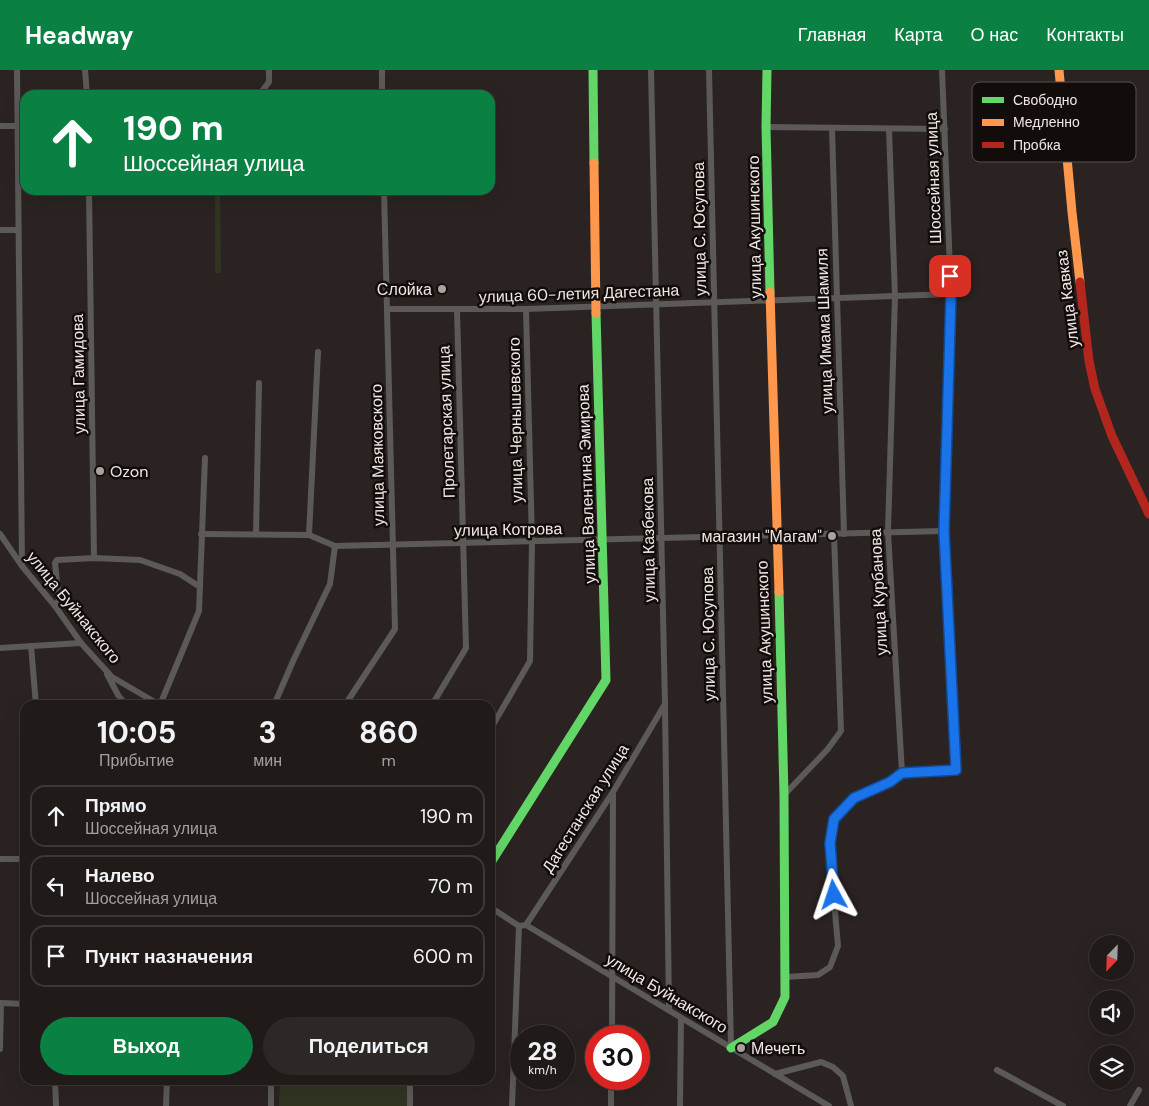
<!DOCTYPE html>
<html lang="ru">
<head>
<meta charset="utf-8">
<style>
  body { margin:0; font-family:"DM Sans",sans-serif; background:#2d2726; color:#f1f3f6; height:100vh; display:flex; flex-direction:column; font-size:19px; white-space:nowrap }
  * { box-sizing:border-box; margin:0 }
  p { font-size:16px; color:#a2a1a2 }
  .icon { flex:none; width:28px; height:28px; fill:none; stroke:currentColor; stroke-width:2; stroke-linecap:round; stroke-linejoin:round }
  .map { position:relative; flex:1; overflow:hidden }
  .side { position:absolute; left:20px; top:630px; width:475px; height:385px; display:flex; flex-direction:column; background:#201a19; border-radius:15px; box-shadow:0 5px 20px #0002,0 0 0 1px #3d3838 }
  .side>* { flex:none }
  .top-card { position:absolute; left:20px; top:20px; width:475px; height:105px; border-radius:15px; box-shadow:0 5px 20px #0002,0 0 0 1px #3d3838; background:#0b8043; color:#fff; overflow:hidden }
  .needle { width:32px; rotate:203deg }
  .fabs { position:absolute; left:1089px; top:865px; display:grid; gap:10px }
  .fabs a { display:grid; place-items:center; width:45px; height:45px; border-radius:50%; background:#201a19; box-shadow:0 5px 20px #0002,0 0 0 1px #3d3838; font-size:25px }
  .speed { position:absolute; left:510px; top:955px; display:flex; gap:10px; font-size:25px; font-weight:700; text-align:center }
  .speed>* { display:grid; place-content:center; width:65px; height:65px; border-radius:50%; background:#201a19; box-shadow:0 5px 20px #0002,0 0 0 1px #3d3838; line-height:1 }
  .speed small { font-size:12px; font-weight:400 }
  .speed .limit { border:8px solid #d22; background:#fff; color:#111 }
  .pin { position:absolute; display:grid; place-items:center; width:42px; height:42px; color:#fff; margin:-21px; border-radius:10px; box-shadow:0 2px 8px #0006 }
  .me { position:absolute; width:55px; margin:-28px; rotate:355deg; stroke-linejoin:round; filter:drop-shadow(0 0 4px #0008) }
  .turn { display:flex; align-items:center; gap:18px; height:105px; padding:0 20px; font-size:22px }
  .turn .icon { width:65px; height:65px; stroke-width:2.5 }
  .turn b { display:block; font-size:35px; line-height:42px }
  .eta { display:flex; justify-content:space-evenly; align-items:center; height:85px; text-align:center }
  .eta b { font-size:30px; font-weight:700; line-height:35px }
  .cta { display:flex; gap:10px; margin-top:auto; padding:10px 20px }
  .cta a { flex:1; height:58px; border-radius:30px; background:#0b8043; color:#fff; font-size:20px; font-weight:700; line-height:58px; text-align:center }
  .cta a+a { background:#2d2726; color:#f1f3f6 }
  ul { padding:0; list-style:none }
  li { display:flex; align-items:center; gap:15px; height:62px; margin:0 10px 8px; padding:0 10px; border:2px solid #3d3838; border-radius:15px }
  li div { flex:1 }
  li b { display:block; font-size:19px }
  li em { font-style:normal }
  header { display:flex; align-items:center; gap:30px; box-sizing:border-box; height:70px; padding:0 25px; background:#0b8043; color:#fff }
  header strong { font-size:24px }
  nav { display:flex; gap:28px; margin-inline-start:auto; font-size:18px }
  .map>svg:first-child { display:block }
</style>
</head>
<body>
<header>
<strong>Headway</strong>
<nav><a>Главная</a><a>Карта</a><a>О нас</a><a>Контакты</a></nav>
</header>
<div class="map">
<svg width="1149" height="1036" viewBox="0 0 1149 1036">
  <rect width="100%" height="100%" fill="#2a2321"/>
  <g fill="#323422">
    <polygon points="215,120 220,120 221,203 215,203"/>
    <polygon points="280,1010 411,1010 411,1036 279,1036"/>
  </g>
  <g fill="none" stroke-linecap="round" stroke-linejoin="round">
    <g stroke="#5b5a58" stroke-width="6">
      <polyline points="17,0 22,496"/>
      <polyline points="85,0 87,25"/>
      <polyline points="382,0 382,25"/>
      <polyline points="651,0 665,634 669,940"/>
      <polyline points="709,0 731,978"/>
      <polyline points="259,25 269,12 269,0"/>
      <polyline points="0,56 18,56"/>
      <polyline points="766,57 945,59"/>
      <polyline points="832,58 844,464"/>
      <polyline points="89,120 94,488"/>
      <polyline points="0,160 18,160"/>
      <polyline points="387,239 526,239 951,224"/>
      <polyline points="0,464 22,496 55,536 81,573 112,607 160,635"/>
      <polyline points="201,464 309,465 335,476 943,461"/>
      <polyline points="256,464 259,313"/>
      <polyline points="309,465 318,282"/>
      <polyline points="55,536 59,530 55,493 57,490 94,488 140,490 180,504 200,517"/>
      <polyline points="31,576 36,635"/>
      <polyline points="0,578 81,573"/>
      <polyline points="107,604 118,625 126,635"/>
      <polyline points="160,635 199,541 205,388"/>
      <polyline points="274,635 294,589 330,514 335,476"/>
      <polyline points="345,635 395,559 384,120"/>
      <polyline points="432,635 466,578 457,240"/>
      <polyline points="490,660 530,591 532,472 526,239"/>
      <polyline points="902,703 956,700 943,461 951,224 942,0"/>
      <polyline points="784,725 827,680 841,661 834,464"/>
      <polyline points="0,789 25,789"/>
      <polyline points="490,837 519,856 526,855 829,1036"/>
      <polyline points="526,855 613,722 665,634"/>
      <polyline points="785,907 818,905 830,897 838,876 829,773 834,749 854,728 890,711 902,703 888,462 895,226 889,59"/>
      <polyline points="0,933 25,934"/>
      <polyline points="612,966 613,724"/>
      <polyline points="0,979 1,933"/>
      <polyline points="997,1000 1063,1036"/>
      <polyline points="775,1004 821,992 833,997 843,1006 851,1036"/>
      <polyline points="55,1010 56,1036"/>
      <polyline points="166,1036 167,1010"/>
      <polyline points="271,1036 271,1010"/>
      <polyline points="410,1036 410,1010"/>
      <polyline points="512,1036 519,856"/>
      <polyline points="611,1036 611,1009"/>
      <polyline points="680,1036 681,948"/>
      <polyline points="1130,1036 1139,1020"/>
    </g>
    <g stroke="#63d668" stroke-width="9">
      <polyline points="593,0 594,93"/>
      <polyline points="767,0 766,57 770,222"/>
      <polyline points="490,794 606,610 596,243"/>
      <polyline points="731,978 773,952 785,927 784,725 779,522"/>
    </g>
    <g stroke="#ff974d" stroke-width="9">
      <polyline points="1059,0 1072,142 1080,212"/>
      <polyline points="594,93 596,243"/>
      <polyline points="770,222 779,522"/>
    </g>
    <polyline stroke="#b3261e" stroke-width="9" points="1080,212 1089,291 1095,319 1112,366 1149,444"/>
  </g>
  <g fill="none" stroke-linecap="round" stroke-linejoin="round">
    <g stroke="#114b97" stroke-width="12">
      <polyline id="route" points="834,825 830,773 834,749 854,728 890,712 902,703 956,700 944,461 951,224 950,206"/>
    </g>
    <use href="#route" stroke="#1a73e8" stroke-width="9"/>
  </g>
  <g fill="#aba2a0" stroke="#120d0b" stroke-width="2">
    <circle cx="442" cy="219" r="5"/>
    <circle cx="100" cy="401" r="5"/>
    <circle cx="832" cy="466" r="5"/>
    <circle cx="741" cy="978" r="5"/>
  </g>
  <g text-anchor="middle" stroke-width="5" stroke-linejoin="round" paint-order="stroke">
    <g font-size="16" fill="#f0e7e4" stroke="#120d0b">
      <text transform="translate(933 108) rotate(-92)" y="6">Шоссейная улица</text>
      <text transform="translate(754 157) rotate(-91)" y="6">улица Акушинского</text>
      <text transform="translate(699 159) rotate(-91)" y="6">улица С. Юсупова</text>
      <text transform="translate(579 223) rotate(-2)" y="6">улица 60-летия Дагестана</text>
      <text transform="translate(1067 229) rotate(-97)" y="6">улица Кавказ</text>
      <text transform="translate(824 261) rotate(-92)" y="6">улица Имама Шамиля</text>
      <text transform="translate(78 304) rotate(-91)" y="6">улица Гамидова</text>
      <text transform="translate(515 350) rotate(-91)" y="6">улица Чернышевского</text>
      <text transform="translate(446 352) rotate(-92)" y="6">Пролетарская улица</text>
      <text transform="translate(377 385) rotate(-91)" y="6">улица Маяковского</text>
      <text transform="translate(586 414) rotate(-92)" y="6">улица Валентина Эмирова</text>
      <text transform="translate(508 459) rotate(-1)" y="6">улица Котрова</text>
      <text transform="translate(648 470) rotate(-91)" y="6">улица Казбекова</text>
      <text transform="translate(878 522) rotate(-93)" y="6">улица Курбанова</text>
      <text transform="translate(74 537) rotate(51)" y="6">улица Буйнакского</text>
      <text transform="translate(764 562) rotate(-92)" y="6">улица Акушинского</text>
      <text transform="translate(708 564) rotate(-91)" y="6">улица С. Юсупова</text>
      <text transform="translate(585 738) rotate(-58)" y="6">Дагестанская улица</text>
      <text transform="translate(667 923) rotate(31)" y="6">улица Буйнакского</text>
    </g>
    <g font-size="16" fill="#f0e7e4" stroke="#120d0b" text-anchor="end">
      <text x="432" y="225">Слойка</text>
      <text x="110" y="407" text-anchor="start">Ozon</text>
      <text x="822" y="472">магазин "Магам"</text>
      <text x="751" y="984" text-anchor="start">Мечеть</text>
    </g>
  </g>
  <rect x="972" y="12" width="164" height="80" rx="8" fill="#120d0b" stroke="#554e4c" stroke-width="1"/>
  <rect x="982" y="27" width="22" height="6" fill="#63d668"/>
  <rect x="982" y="49" width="22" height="7" fill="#ff974d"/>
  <rect x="982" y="72" width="22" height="6" fill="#b3261e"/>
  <g font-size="14" fill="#f0e7e4">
    <text x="1013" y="35">Свободно</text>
    <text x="1013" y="57">Медленно</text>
    <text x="1013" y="80">Пробка</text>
  </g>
</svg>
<div class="fabs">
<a><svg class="needle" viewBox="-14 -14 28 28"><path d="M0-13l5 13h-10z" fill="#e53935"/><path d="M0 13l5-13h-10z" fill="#a2a1a2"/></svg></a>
<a><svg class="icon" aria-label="sound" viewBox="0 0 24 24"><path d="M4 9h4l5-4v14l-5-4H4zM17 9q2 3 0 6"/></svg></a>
<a><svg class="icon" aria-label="layers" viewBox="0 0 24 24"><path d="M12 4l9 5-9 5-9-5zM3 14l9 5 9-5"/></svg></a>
</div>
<div class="speed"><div>28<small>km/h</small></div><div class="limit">30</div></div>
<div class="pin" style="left:950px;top:206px;background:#d93025"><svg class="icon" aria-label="arrive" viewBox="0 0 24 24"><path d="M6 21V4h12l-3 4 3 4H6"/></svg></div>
<svg class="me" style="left:834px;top:825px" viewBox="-20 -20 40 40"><path d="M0-17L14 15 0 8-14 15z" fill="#1a73e8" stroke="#fff" stroke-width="4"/></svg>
<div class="top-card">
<div class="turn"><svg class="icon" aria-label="ahead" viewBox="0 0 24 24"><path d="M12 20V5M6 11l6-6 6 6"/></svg><div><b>190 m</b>Шоссейная улица</div></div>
</div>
<section class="side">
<div class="eta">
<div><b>10:05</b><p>Прибытие</p></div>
<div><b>3</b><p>мин</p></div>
<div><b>860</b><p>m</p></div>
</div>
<ul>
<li><svg class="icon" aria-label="ahead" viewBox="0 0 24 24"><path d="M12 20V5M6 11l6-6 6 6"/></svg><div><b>Прямо</b><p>Шоссейная улица</p></div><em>190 m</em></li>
<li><svg class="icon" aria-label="left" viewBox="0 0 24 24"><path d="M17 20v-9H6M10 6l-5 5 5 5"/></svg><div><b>Налево</b><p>Шоссейная улица</p></div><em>70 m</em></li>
<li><svg class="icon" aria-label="arrive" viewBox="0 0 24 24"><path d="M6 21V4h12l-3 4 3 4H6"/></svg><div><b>Пункт назначения</b></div><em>600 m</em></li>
</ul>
<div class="cta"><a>Выход</a><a>Поделиться</a></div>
</section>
</div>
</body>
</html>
